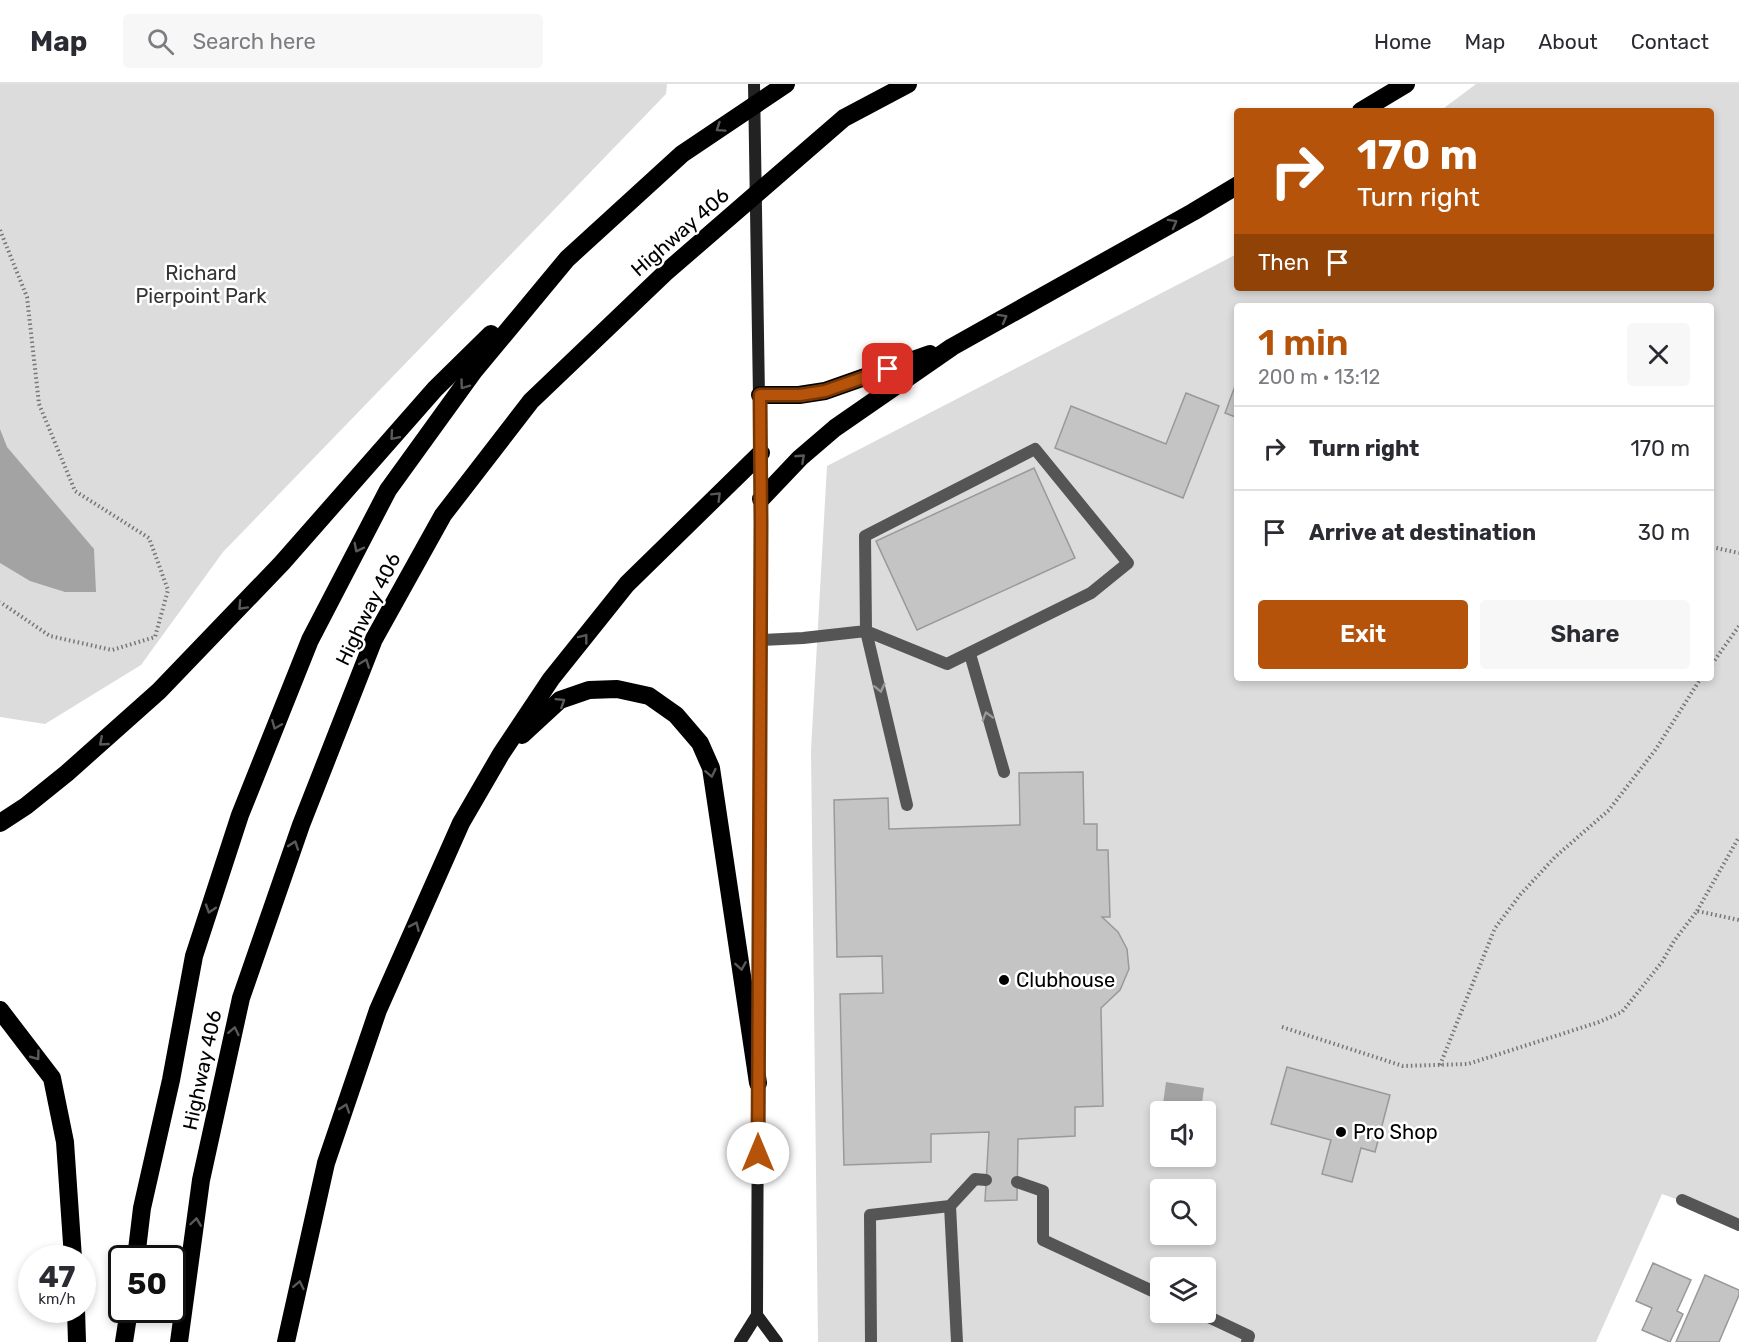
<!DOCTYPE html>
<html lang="en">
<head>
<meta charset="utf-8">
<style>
  body { margin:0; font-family:Rubik,sans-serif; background:#f7f7f7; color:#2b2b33; height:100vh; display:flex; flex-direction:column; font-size:22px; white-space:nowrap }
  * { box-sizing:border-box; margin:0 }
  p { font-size:20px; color:#7c7c81 }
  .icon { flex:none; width:33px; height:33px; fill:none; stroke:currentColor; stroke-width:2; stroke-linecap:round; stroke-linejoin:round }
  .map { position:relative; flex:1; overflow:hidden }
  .side { position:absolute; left:1234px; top:219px; width:480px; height:378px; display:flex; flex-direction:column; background:#fff; border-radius:6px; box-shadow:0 3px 9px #0003 }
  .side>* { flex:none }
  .guide { position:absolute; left:1234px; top:24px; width:480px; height:183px; border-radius:6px; box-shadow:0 3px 9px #0003; background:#b45309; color:#fff; overflow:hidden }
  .buttons { position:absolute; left:1150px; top:1017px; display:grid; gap:12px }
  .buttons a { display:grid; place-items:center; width:66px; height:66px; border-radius:6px; background:#fff; box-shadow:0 3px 9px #0003; font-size:30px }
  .speed { position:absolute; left:18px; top:1161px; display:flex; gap:12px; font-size:30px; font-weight:700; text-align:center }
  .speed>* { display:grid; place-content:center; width:78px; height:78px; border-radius:50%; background:#fff; box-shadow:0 3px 9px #0003; line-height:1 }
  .speed small { font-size:15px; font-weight:400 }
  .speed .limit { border:3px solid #111; border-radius:9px; background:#fff; color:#111 }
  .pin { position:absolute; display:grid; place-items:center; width:51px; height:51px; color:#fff; margin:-26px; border-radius:12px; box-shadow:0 3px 9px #0006 }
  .me { position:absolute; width:66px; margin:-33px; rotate:0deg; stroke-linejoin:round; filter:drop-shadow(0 0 4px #0008) }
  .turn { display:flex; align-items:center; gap:21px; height:126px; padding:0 24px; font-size:27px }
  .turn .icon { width:78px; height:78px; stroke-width:2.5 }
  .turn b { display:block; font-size:42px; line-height:51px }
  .then { display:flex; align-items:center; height:57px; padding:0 24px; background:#0003; gap:12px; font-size:22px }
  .round { display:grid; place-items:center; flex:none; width:63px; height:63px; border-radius:6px; background:#f7f7f7 }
  .headline { display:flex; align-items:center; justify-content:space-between; height:102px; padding:0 24px }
  h1 { font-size:36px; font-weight:600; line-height:45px; color:#b45309 }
  .button { display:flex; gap:12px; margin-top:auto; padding:12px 24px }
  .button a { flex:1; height:69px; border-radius:6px; background:#b45309; color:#fff; font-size:24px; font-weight:600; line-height:69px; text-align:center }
  .button a+a { background:#f7f7f7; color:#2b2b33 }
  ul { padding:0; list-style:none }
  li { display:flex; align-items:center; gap:18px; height:84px; padding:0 24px; border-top:2px solid #e1e1e2 }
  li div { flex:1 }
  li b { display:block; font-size:22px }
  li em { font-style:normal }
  header { display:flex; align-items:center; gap:36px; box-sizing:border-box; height:84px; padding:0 30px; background:#fff; border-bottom:2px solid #e1e1e2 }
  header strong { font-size:28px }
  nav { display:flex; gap:33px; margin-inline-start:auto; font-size:21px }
  .search { width:420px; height:54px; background:#f7f7f7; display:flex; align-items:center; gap:15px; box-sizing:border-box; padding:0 21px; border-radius:6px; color:#7c7c81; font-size:22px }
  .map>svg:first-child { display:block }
</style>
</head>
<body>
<header>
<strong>Map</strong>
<div class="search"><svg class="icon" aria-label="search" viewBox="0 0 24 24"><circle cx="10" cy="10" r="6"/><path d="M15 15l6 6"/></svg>Search here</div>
<nav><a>Home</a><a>Map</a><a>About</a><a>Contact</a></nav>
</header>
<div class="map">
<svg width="1739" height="1258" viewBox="0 0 1739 1258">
  <rect width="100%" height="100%" fill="#fff"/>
  <g fill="#dcdcdc" fill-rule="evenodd">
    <polygon points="0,0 667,0 666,10 223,468 141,581 45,640 0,633"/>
    <path d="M 1476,0 L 1739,0 L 1739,1138 L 1662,1110 L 1596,1258 L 818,1258 L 811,666 L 827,382 L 1237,170 L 1238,204 L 1712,204 L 1712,27 L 1440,27 ZM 1238,222 L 1712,222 L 1712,594 L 1238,594 ZM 1161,1028 L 1206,1028 L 1206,1072 L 1161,1072 ZM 1161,1106 L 1206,1106 L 1206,1150 L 1161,1150 ZM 1161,1184 L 1206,1184 L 1206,1228 L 1161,1228 Z"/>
  </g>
  <g fill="#a3a3a3">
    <polygon points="0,345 7,363 94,465 96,508 65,508 30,497 0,479"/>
    <polygon points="1166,998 1204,1004 1201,1027 1162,1027"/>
    <polygon points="1161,1036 1161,1072 1194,1073 1192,1083 1156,1078"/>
  </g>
  <g fill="#c4c4c4" stroke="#999" stroke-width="1.5">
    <polygon points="1238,294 1238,334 1225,329"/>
    <polygon points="1186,309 1219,322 1183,414 1055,364 1071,322 1166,360"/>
    <polygon points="1034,384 1075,474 917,546 876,457"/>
    <polygon points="1083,688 1084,740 1097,740 1097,766 1108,766 1110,833 1102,833 1118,848 1127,865 1129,885 1120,906 1101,924 1103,1022 1075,1023 1075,1052 1018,1055 1017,1116 985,1117 989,1048 931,1050 931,1078 844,1081 840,910 883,909 882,872 837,873 834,716 888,714 889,745 1020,741 1019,689"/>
    <polygon points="1287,983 1390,1011 1375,1068 1361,1064 1352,1098 1322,1090 1331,1056 1271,1040"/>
    <polygon points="1653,1179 1691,1196 1677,1227 1683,1230 1670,1258 1642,1246 1652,1224 1636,1217"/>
    <polygon points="1705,1191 1739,1206 1739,1211 1719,1258 1676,1258"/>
  </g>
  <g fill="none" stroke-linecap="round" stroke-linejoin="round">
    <g stroke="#777" stroke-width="4" stroke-dasharray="1.5 3" stroke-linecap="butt">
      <polyline points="0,146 27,213 39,320 75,407 149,454 168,506 155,553 112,566 50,552 0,518"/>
      <polyline points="1712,463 1739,469"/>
      <polyline points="1712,580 1739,542"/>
      <polyline points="1697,827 1739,753"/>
      <polyline points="1282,943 1403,982 1468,980 1599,938 1622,928 1662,878 1674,857 1697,827 1739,836"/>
      <polyline points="1440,981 1495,844 1520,811 1555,773 1609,726 1656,665 1701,594"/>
    </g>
    <g stroke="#555" stroke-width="12">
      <polyline points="760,556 803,554 866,547 947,580 1091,509 1128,479 1035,365 865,452 866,547 907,721"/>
      <polyline points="970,570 1004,688"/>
      <polyline points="1017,1098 1043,1107 1043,1156 1161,1211"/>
      <polyline points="950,1122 957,1258"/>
      <polyline points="1198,1228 1249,1252 1247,1258"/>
      <polyline points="871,1258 870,1131 950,1122 975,1095 986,1096"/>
    </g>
    <polyline stroke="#555" stroke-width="12" points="1682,1116 1739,1141"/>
    <g stroke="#222" stroke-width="12">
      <polyline points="754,0 761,439 758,956"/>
      <polyline points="757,1231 777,1258"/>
      <polyline points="740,1258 757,1231 758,991"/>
    </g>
    <g stroke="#000" stroke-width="18">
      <polyline points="1361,27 1406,0"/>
      <polyline points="760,311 799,311 825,307 930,270"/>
      <polyline points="761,415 800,374 835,344 952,263 1193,128 1238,101"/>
      <polyline points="522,651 560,616 589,606 617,605 649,612 676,631 700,659 711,684 758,999"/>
      <polyline points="0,739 26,722 67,689 159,607 282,479 435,305 491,250"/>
      <polyline points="0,926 52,994 65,1058 73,1174"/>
      <polyline points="136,1174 142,1124 171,996 194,872 240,731 310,556 388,406 474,287 567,175 682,70 786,0"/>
      <polyline points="76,1226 77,1258"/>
      <polyline points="124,1258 129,1226"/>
      <polyline points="179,1258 201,1096 241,914 301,741 374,555 443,431 531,317 665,189 844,34 908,0"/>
      <polyline points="286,1258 326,1079 378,926 461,739 501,670 551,595 627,500 761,369"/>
    </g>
  </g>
  <defs><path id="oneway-chevron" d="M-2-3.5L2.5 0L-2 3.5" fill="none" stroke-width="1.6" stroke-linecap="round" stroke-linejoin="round" transform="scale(1.5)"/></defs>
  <g stroke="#595959">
    <use href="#oneway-chevron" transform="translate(720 44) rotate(146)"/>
    <use href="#oneway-chevron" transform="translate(1173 139) rotate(-29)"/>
    <use href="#oneway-chevron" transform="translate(1003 234) rotate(-29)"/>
    <use href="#oneway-chevron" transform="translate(464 301) rotate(126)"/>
    <use href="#oneway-chevron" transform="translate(394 352) rotate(131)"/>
    <use href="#oneway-chevron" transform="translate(801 374) rotate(-43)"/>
    <use href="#oneway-chevron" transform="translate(717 412) rotate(-45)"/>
    <use href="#oneway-chevron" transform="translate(358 464) rotate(117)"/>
    <use href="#oneway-chevron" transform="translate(242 522) rotate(133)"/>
    <use href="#oneway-chevron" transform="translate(584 554) rotate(-52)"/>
    <use href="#oneway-chevron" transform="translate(365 579) rotate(-69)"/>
    <use href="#oneway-chevron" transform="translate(561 618) rotate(-32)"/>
    <use href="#oneway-chevron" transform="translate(276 641) rotate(112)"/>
    <use href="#oneway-chevron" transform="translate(103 658) rotate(139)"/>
    <use href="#oneway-chevron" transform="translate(711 689) rotate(78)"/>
    <use href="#oneway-chevron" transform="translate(294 761) rotate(-71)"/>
    <use href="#oneway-chevron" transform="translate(210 825) rotate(108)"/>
    <use href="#oneway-chevron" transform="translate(415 842) rotate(-66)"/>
    <use href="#oneway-chevron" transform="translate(741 882) rotate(81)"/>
    <use href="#oneway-chevron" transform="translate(234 947) rotate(-78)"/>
    <use href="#oneway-chevron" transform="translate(36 972) rotate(53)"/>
    <use href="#oneway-chevron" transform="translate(345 1024) rotate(-71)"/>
    <use href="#oneway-chevron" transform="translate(196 1138) rotate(-82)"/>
    <use href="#oneway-chevron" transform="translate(299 1201) rotate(-78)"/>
  </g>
  <g stroke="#999">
    <use href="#oneway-chevron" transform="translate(880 604) rotate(77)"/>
    <use href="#oneway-chevron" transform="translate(987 632) rotate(-106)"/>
  </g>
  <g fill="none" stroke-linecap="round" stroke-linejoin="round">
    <g stroke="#753606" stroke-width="15">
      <polyline id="route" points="758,1069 761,439 760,311 800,311 825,307 888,285"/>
    </g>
    <use href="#route" stroke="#b45309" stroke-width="10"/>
  </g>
  <g fill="#000" stroke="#fff" stroke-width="2">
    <circle cx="1004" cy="896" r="6"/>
    <circle cx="1341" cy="1048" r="6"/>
  </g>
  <g text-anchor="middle" stroke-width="5" stroke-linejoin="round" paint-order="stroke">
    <g font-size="20" fill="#000" stroke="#fff">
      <text transform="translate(680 148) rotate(-41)" y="7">Highway 406</text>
      <text transform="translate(368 525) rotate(-64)" y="7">Highway 406</text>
      <text transform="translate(202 986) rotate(-78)" y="7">Highway 406</text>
    </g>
    <g font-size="20" fill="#333" stroke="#fff">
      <text x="201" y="196">Richard<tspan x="201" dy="23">Pierpoint Park</tspan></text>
    </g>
    <g font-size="20" fill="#000" stroke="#fff" text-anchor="start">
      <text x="1016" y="903">Clubhouse</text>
      <text x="1353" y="1055">Pro Shop</text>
    </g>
  </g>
</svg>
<div class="buttons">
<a><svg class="icon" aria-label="sound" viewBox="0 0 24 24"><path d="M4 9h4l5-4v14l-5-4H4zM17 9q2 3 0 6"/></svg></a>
<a><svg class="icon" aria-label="search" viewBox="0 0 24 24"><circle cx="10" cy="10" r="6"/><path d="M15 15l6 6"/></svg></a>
<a><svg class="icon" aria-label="layers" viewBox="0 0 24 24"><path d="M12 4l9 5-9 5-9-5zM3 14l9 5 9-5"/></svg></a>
</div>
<div class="speed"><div>47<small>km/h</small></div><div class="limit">50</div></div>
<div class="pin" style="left:888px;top:285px;background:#d93025"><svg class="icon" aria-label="arrive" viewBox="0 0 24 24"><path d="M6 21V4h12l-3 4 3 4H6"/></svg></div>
<svg class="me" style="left:758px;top:1069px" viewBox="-20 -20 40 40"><circle r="19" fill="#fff"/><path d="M0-13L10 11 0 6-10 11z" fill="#b45309"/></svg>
<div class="guide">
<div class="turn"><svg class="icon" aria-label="right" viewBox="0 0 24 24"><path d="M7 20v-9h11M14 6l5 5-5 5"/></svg><div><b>170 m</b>Turn right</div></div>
<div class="then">Then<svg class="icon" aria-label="arrive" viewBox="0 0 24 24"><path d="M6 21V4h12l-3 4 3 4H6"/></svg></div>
</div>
<section class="side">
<div class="headline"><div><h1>1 min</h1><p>200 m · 13:12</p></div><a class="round"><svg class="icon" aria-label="close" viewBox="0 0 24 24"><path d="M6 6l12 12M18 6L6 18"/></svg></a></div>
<ul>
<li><svg class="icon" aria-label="right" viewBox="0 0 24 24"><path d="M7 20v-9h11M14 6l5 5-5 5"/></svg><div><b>Turn right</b></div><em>170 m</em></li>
<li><svg class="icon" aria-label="arrive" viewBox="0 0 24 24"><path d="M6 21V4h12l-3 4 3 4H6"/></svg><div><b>Arrive at destination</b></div><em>30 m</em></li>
</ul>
<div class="button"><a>Exit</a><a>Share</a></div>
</section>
</div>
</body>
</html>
